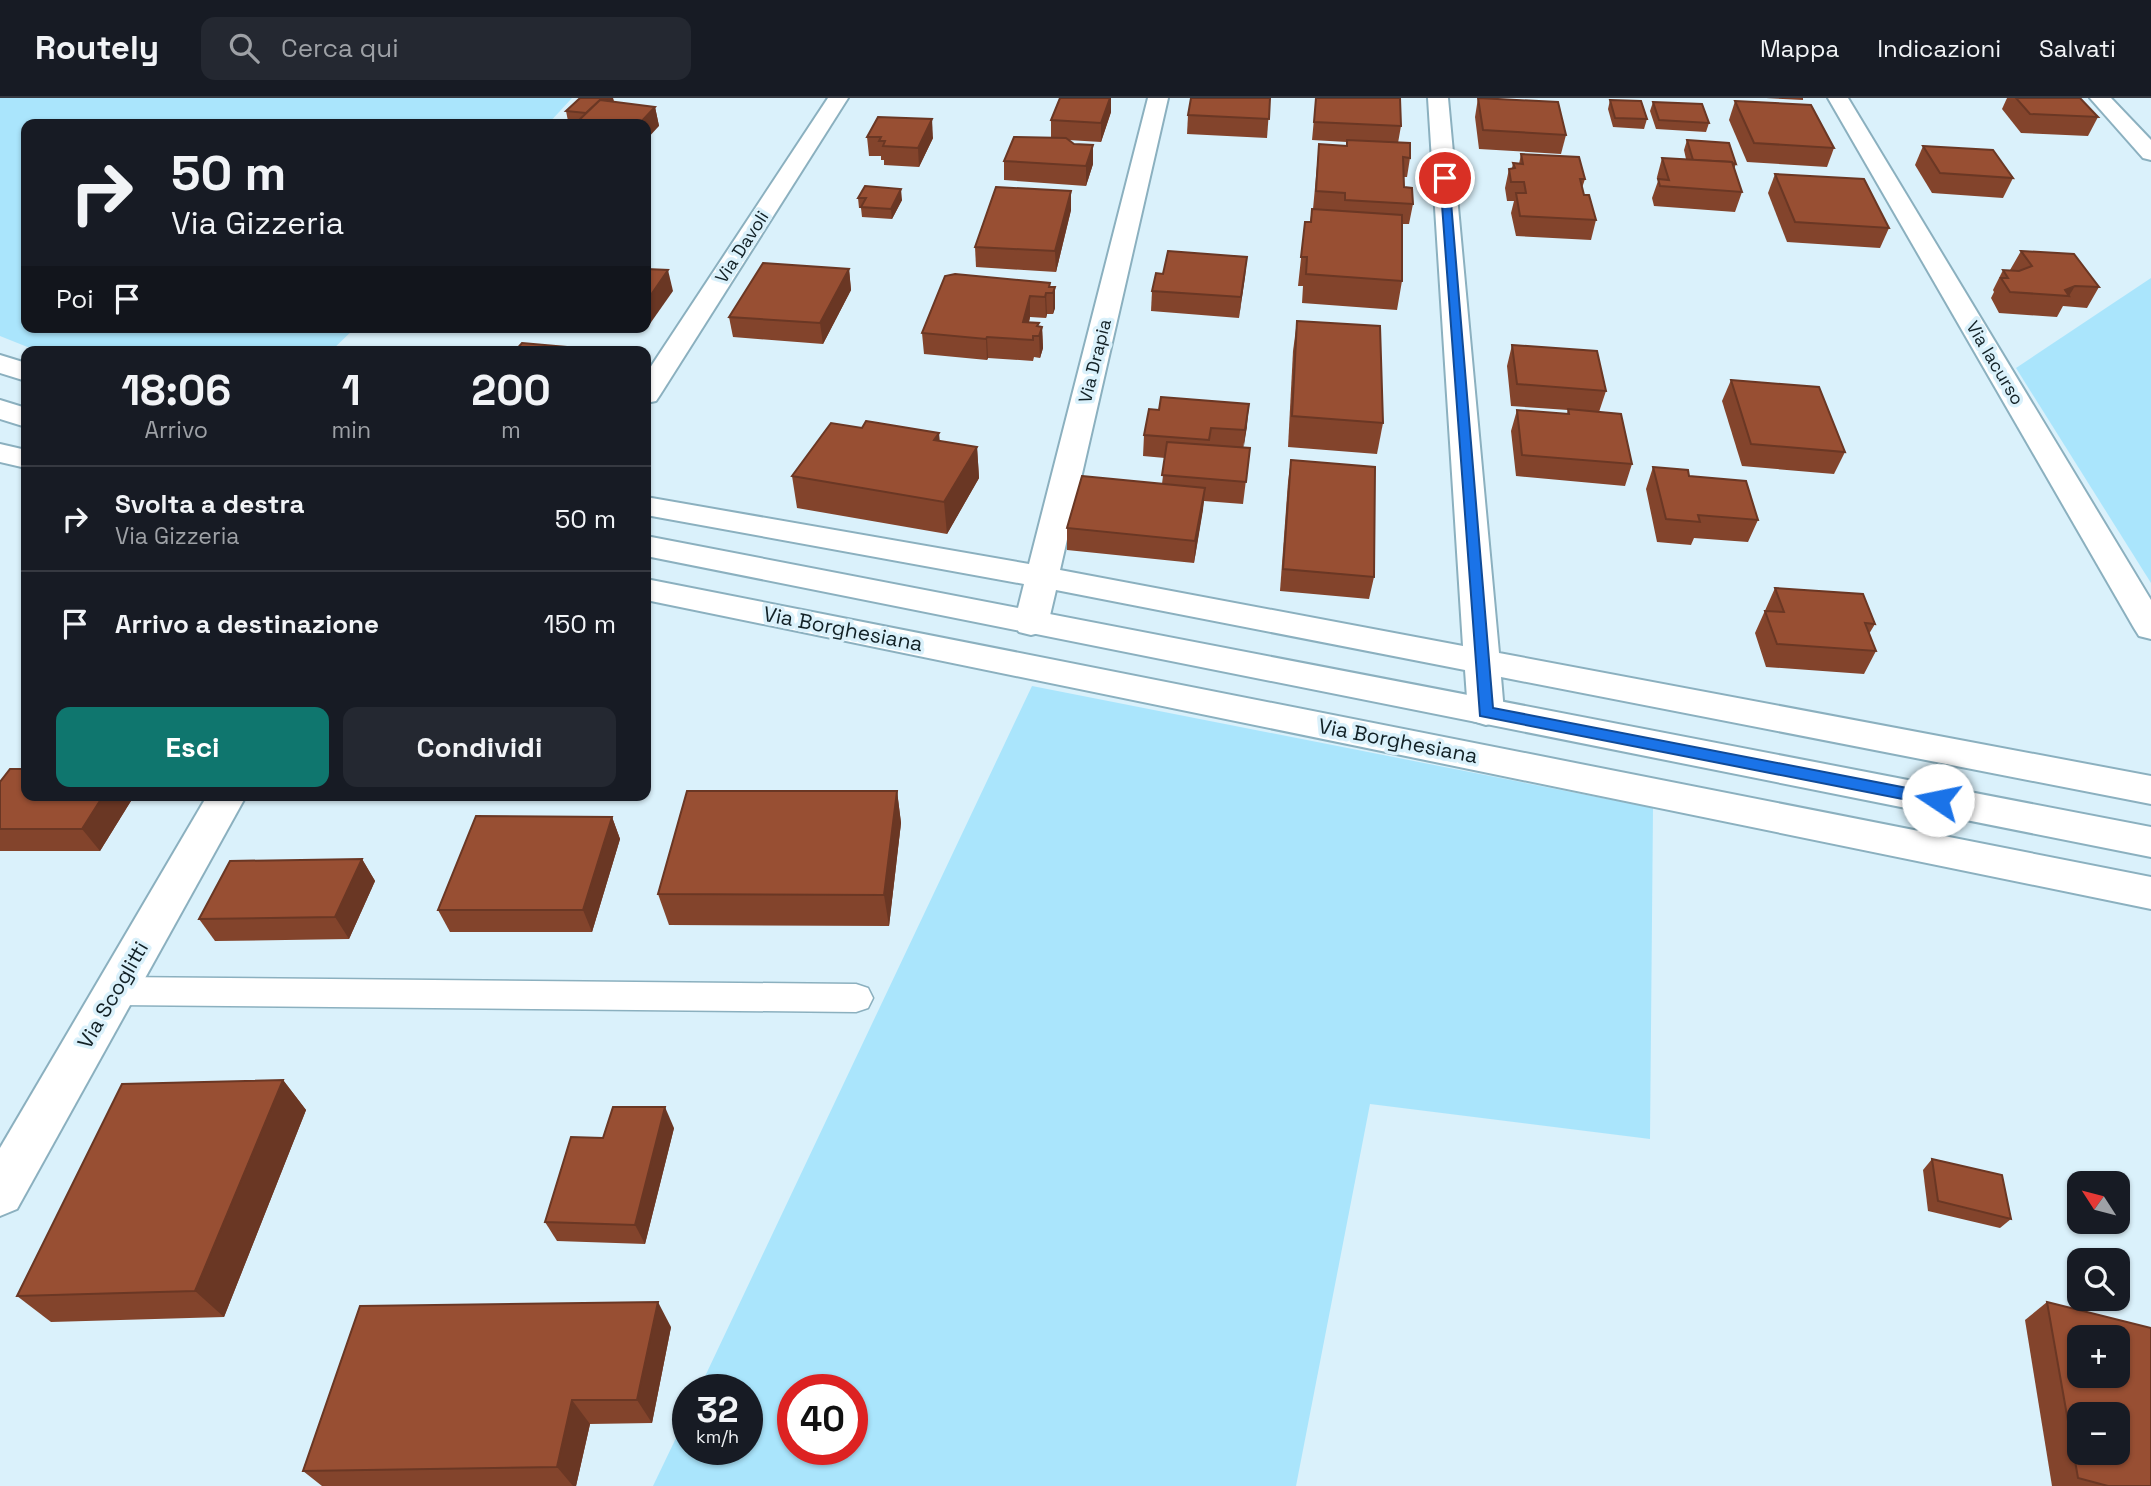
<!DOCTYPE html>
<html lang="it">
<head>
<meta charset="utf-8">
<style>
  body { margin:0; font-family:"Space Grotesk",sans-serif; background:#242831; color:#f1f3f6; height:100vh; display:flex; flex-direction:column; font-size:26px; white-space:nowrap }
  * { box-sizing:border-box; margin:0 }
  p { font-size:23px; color:#9ea1a6 }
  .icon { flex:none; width:38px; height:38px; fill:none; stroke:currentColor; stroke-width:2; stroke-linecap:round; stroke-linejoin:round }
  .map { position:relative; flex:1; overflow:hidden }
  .drawer { position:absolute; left:21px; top:248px; width:630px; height:455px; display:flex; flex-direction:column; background:#171b24; border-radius:14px; box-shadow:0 2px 5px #0004 }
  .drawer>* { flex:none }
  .hud { position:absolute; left:21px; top:21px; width:630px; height:214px; border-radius:14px; box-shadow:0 2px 5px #0004; background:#171b24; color:#f1f3f6; overflow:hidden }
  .needle { width:46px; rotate:306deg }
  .buttons { position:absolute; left:2067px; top:1073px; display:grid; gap:14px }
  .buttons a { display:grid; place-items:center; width:63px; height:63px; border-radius:14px; background:#171b24; box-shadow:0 2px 5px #0004; font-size:35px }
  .speed { position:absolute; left:672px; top:1276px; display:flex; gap:14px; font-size:35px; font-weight:700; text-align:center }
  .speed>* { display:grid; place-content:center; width:91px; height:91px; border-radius:50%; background:#171b24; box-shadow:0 2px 5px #0004; line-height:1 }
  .speed small { font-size:18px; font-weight:400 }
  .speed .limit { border:10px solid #d22; background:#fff; color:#111 }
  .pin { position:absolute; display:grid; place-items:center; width:60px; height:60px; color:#fff; margin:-30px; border:4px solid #fff; border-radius:50%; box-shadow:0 2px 7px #0007 }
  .me { position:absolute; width:77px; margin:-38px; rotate:281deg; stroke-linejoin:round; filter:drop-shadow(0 0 5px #0008) }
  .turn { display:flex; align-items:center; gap:24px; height:147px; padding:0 35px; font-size:32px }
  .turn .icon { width:91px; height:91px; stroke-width:2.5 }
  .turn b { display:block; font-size:49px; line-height:60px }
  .then { display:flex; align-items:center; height:66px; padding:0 35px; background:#0003; gap:14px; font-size:26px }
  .eta { display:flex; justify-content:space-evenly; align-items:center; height:119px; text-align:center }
  .eta b { font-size:42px; font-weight:800; line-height:49px }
  .primary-button { display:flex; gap:14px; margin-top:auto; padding:14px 35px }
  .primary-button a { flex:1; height:80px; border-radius:14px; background:#0f766e; color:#fff; font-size:28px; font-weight:800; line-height:80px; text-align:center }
  .primary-button a+a { background:#242831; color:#f1f3f6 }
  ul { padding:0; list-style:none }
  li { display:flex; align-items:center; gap:21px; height:105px; padding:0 35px; border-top:2px solid #363941 }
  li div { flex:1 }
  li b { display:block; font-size:26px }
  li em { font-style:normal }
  header { display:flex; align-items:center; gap:42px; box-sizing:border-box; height:98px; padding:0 35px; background:#171b24; border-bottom:2px solid #363941 }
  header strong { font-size:33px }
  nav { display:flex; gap:38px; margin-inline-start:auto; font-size:24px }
  .search { width:490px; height:63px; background:#242831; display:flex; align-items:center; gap:18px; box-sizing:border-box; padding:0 24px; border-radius:14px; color:#9ea1a6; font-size:26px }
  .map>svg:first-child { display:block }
</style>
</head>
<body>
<header>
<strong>Routely</strong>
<div class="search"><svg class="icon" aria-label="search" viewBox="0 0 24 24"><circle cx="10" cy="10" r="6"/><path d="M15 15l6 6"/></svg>Cerca qui</div>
<nav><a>Mappa</a><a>Indicazioni</a><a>Salvati</a></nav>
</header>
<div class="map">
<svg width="2151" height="1388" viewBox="0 0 2151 1388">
  <rect width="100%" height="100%" fill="#daf1fb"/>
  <g fill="#aae5fc" fill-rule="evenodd">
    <polygon points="0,0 572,0 548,26 26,26 26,229 356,229 330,254 40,254 0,238"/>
    <polygon points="2151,180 2151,485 2016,270"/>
    <path d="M 1032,588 L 1653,710 L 1650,1041 L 1370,1006 L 1296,1388 L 653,1388 L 688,1315 L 688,1351 L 747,1351 L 747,1292 L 699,1291 ZM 793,1292 L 852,1292 L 852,1351 L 793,1351 Z"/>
  </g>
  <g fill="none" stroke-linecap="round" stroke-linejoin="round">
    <g stroke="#8bb0bf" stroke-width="3">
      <polygon id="lane" points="116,879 856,886 868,890 873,900 868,910 856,914 116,907 104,903 99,893 104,883"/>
    </g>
    <g stroke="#8bb0bf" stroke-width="4">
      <g id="street">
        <polygon points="828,0 848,0 660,297 656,303 646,305 646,276"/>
        <polygon points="1148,0 1168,0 1060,472 1463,548 1428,0 1448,0 1499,555 2151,678 2151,706 1501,579 1504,614 1499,623 1486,627 1473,623 1468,614 1465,572 1056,492 1048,526 1043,534 1031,537 1019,534 1014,526 1024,486 646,417 646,399 1029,466"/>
        <polygon points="1828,0 1848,0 2151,502 2151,541 2139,538 2134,530"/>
        <polygon points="2090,0 2111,0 2151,42 2151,62 2143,60"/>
        <polygon points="0,257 26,265 26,283 0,275"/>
        <polygon points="0,346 26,352 26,370 0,364"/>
        <polygon points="646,481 2151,779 2151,811 646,502"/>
        <polygon points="207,698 246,698 17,1111 0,1118 0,1050"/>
      </g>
    </g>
    <g stroke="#8bb0bf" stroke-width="4">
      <g id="secondary">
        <polygon points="0,302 26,310 26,329 0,321"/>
        <polygon points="646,438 2151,729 2151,759 646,458"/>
      </g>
    </g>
    <use href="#lane" fill="#fff" fill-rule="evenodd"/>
    <use href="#street" fill="#fff" fill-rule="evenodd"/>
    <use href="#secondary" fill="#fff" fill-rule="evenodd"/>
  </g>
  <g fill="#83442c">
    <polygon points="613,0 614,4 655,9 659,28 646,26 576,26 576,25 577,23 568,23 566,13"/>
    <polygon points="1270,0 1267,40 1187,36 1188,17"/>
    <polygon points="1316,0 1401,28 1398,45 1410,60 1407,79 1404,79 1404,89 1413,106 1409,126 1402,126 1402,183 1397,212 1302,205 1303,188 1298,188 1305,124 1310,124 1312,111 1313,111 1319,46 1347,48 1347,44 1312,42"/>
    <polygon points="1478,0 1566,37 1561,56 1479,51 1475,19"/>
    <polygon points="1766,0 1803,0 1803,2"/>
    <polygon points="2007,0 2080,0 2098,19 2088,38 2021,35 2002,11"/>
    <polygon points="1610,2 1647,21 1644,31 1613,29 1608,11"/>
    <polygon points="1735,3 1834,50 1827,69 1747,64 1729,22"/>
    <polygon points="1653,4 1709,25 1706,34 1656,31 1650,13"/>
    <polygon points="1111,14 1101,44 1068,42 1093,66 1086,88 1004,82 1004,63 1051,40 1051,22"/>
    <polygon points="867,39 933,40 919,69 884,67 884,62 881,62 881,58 869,58"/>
    <polygon points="1687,42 1736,66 1734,71 1742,94 1735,114 1654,108 1652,100 1658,83 1657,79 1662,60 1686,61 1684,52"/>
    <polygon points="1923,48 2013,80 2003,100 1932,95 1915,67"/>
    <polygon points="1521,56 1585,81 1582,90 1584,97 1596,122 1591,142 1516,138 1511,115 1514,103 1507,103 1505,90 1509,71 1512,70 1513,65 1519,66"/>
    <polygon points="1775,76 1889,130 1880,150 1787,144 1768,95"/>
    <polygon points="1071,93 1071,112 1056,174 976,169 975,149"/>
    <polygon points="858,100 902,102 892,121 862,119 861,110 859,110"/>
    <polygon points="2021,153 2099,189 2087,210 2063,208 2057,219 1999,215 1991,200 1994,194 1993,192 2003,172 2010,172"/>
    <polygon points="1247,159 1239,220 1151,213 1152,193 1163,176"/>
    <polygon points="849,171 851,192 823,246 733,239 729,219"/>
    <polygon points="1050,189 1055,189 1055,210 1053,216 1047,216 1046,220 1030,219 1029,224 1039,228 1042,229 1043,250 1040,260 1034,259 1033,263 988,260 987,262 924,256 922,235"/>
    <polygon points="1297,223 1383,325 1377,356 1288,349 1293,253"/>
    <polygon points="1512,247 1606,293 1599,314 1632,366 1625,388 1516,378 1511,333 1517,312 1567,316 1568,312 1511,308 1507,268"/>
    <polygon points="1731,282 1845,354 1834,376 1742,368 1722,303"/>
    <polygon points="1149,311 1247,328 1243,350 1250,350 1243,406 1204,403 1194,465 1067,452 1067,430 1162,386 1165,360 1143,358 1144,337"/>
    <polygon points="940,343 977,349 979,380 947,436 797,410 792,378"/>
    <polygon points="1291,362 1374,479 1369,501 1280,493 1288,384"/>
    <polygon points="1653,369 1689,378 1758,422 1748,444 1694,440 1691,447 1657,444 1646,391"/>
    <polygon points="1775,490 1875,526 1869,536 1876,553 1864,576 1766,569 1755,535"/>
    <polygon points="0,684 134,698 100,753 0,753"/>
    <polygon points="897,693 901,725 889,828 669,827 658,796"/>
    <polygon points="612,719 620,741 592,834 450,834 438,812"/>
    <polygon points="362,761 375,783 349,841 215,843 199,821"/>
    <polygon points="283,982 306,1012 224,1219 51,1224 17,1198"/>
    <polygon points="674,1030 645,1146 557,1143 545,1124 603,1040"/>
    <polygon points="1932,1061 2011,1121 2000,1130 1928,1113 1923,1072"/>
    <polygon points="2047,1204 2151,1388 2052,1388 2025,1222"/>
    <polygon points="671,1229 652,1325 590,1326 576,1388 322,1388 303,1373"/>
  </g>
  <g fill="#6a3724">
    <polygon points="607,0 613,0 614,5 591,15"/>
    <polygon points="1110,0 1111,0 1111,14 1101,44 1101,25"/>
    <polygon points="655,9 659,28 646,42 646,26 639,26"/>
    <polygon points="932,21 933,40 919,69 918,50"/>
    <polygon points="1093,47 1093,66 1086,88 1086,68"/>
    <polygon points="901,91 902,102 892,121 891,111"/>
    <polygon points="1071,93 1071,112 1056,174 1055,153"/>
    <polygon points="1247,159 1245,179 1239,220 1241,199"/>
    <polygon points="849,171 851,192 823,246 820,225"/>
    <polygon points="668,172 673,193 647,230 646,226 646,204"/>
    <polygon points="2075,188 2063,208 2069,198 2065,192"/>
    <polygon points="1055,189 1055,210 1053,216 1053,195"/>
    <polygon points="1046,195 1047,216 1046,220 1045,199"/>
    <polygon points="1030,198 1030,219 1025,241 1023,224"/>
    <polygon points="1042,229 1043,250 1040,260 1039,238"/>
    <polygon points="987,239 988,260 987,262 986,241"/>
    <polygon points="1249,306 1247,328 1243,354 1245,332"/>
    <polygon points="939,335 942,366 934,342"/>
    <polygon points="977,349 979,380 947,436 944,404"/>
    <polygon points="1205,390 1203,412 1194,465 1195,443"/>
    <polygon points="897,693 901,725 889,828 884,797"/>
    <polygon points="103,698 134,698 100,753 82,731"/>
    <polygon points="612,719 620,741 592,834 583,812"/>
    <polygon points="362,761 375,783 349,841 335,819"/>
    <polygon points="283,982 306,1012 224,1219 195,1193"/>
    <polygon points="665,1009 674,1030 645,1146 635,1127"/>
    <polygon points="658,1204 671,1229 652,1325 637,1302"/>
    <polygon points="572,1302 590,1326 576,1388 573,1388 557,1369"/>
  </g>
  <g fill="#984f33" stroke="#6a3724" stroke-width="2" fill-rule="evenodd">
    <polygon points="580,0 607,0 605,2 600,2 586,15 566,13"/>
    <polygon points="1060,0 1110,0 1101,25 1051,22"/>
    <polygon points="1191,0 1270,0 1269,21 1188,17"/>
    <polygon points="1316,0 1400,0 1401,28 1314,24"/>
    <polygon points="1478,0 1558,4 1566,37 1483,32"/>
    <polygon points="2016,0 2080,0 2098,19 2030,16"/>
    <polygon points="600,2 655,9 639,26 588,26 576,25"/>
    <polygon points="1610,2 1641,3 1647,21 1615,20"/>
    <polygon points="1735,3 1811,7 1834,50 1754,45"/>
    <polygon points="1653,4 1702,6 1709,25 1659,22"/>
    <polygon points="878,19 932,21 918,50 883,48 885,43 879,43 881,39 867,39"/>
    <polygon points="1014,39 1066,40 1074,46 1093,47 1086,68 1004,63"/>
    <polygon points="1347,42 1410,45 1410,60 1403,59 1404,89 1412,90 1413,106 1345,102 1345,95 1316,93 1319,46 1347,48"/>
    <polygon points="1687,42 1729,45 1736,66 1732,65 1732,64 1693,62"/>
    <polygon points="1923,48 1993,52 2013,80 1940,75"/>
    <polygon points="1521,56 1579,59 1585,81 1580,81 1584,97 1589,97 1596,122 1520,118 1516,95 1526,95 1524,84 1511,84 1509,71 1515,70 1513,65 1523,66"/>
    <polygon points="1662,60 1732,64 1742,94 1660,88 1658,81 1669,82"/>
    <polygon points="1775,76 1864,81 1889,130 1795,124"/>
    <polygon points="865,88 901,91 891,111 861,109 866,100 858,100"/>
    <polygon points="996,89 1071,93 1055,153 975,149"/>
    <polygon points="1312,111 1402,117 1402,183 1306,176 1307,159 1301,159 1305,124 1311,124"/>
    <polygon points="1168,153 1247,159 1241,199 1152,193 1156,175 1163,176"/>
    <polygon points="2021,153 2074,156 2099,189 2075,188 2065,192 2069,198 2010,194 2001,180 2008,180 2003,172 2019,173 2032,168"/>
    <polygon points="763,165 849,171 820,225 729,219"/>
    <polygon points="646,171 668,172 646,204"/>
    <polygon points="955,176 1050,185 1049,189 1055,189 1053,195 1046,195 1045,199 1030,198 1023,224 1039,225 1037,228 1042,229 1039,238 1033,238 1033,242 987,239 986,241 922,235 945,178"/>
    <polygon points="1297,223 1380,228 1383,325 1292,318"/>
    <polygon points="522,245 613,253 612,254 514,254"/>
    <polygon points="1512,247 1597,253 1606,293 1517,286"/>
    <polygon points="1731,282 1819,289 1845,354 1751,346"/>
    <polygon points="1161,299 1249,306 1245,332 1211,330 1209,342 1144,337 1149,311 1159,312"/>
    <polygon points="1568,311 1621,316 1632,366 1522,357 1517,312 1569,316"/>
    <polygon points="866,323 939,335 934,342 977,349 944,404 792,378 831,325 862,330"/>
    <polygon points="1167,344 1250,350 1246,384 1162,377"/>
    <polygon points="1291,362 1375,369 1374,479 1283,471"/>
    <polygon points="1653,369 1688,372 1689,378 1746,383 1758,422 1698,417 1700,424 1666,421"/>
    <polygon points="1082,378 1205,390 1195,443 1067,430"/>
    <polygon points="1775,490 1863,496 1875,526 1865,525 1876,553 1777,546 1765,513 1784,514"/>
    <polygon points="10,671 26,671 26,698 103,698 82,731 0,731 0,684"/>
    <polygon points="687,693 897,693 884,797 658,796"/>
    <polygon points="476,718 612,719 583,812 438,812"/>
    <polygon points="362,761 335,819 199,821 230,763"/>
    <polygon points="283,982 195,1193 17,1198 122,986"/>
    <polygon points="613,1009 665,1009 635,1127 545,1124 571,1039 603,1040"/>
    <polygon points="1932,1061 2002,1077 2011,1121 1938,1103"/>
    <polygon points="658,1204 637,1302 572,1302 557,1369 303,1373 360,1208"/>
    <path d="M 2047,1204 L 2151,1230 L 2151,1388 L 2108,1388 L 2078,1380 ZM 2079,1239 L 2118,1239 L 2118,1278 L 2079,1278 ZM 2079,1316 L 2118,1316 L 2118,1354 L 2079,1354 Z"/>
  </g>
  <polygon fill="#1a73e8" stroke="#114b97" stroke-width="2" points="1445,78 1449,80 1493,610 1938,696 1946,702 1944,706 1938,708 1480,618 1440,80"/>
  <g text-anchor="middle" stroke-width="7" stroke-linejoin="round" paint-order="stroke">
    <g font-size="18" fill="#112025" stroke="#daf1fb">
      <text transform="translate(742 149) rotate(-57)" y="6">Via Davoli</text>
      <text transform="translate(1095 263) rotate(-76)" y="6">Via Drapia</text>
      <text transform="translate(1995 265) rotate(59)" y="6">Via Iacurso</text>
    </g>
    <g font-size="21" fill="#112025" stroke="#daf1fb">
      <text transform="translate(843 531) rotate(11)" y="7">Via Borghesiana</text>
      <text transform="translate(1398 643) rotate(11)" y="7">Via Borghesiana</text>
      <text transform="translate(113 897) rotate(-60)" y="7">Via Scoglitti</text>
    </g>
  </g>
</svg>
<div class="buttons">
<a><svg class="needle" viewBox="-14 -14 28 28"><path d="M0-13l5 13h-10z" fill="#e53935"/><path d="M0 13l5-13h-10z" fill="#9ea1a6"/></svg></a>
<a><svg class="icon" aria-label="search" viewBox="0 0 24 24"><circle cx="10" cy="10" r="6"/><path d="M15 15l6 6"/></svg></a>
<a>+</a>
<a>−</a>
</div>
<div class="speed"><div>32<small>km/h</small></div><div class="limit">40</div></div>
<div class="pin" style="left:1445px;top:80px;background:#d93025"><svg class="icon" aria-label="arrive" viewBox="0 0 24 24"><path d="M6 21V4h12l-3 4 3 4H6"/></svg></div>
<svg class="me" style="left:1938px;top:702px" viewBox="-20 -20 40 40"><circle r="19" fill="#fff"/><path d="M0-13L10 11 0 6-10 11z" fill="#1a73e8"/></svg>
<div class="hud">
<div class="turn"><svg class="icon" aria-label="right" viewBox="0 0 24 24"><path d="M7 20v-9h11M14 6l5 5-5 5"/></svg><div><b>50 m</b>Via Gizzeria</div></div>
<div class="then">Poi<svg class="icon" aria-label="arrive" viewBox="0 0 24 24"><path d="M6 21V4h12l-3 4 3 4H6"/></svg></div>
</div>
<section class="drawer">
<div class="eta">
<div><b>18:06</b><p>Arrivo</p></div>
<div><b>1</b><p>min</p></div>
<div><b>200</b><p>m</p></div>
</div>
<ul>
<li><svg class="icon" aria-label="right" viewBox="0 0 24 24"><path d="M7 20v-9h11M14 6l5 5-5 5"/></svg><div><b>Svolta a destra</b><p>Via Gizzeria</p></div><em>50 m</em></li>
<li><svg class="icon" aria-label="arrive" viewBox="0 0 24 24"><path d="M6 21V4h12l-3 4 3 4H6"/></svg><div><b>Arrivo a destinazione</b></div><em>150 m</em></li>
</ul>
<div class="primary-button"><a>Esci</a><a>Condividi</a></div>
</section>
</div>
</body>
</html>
